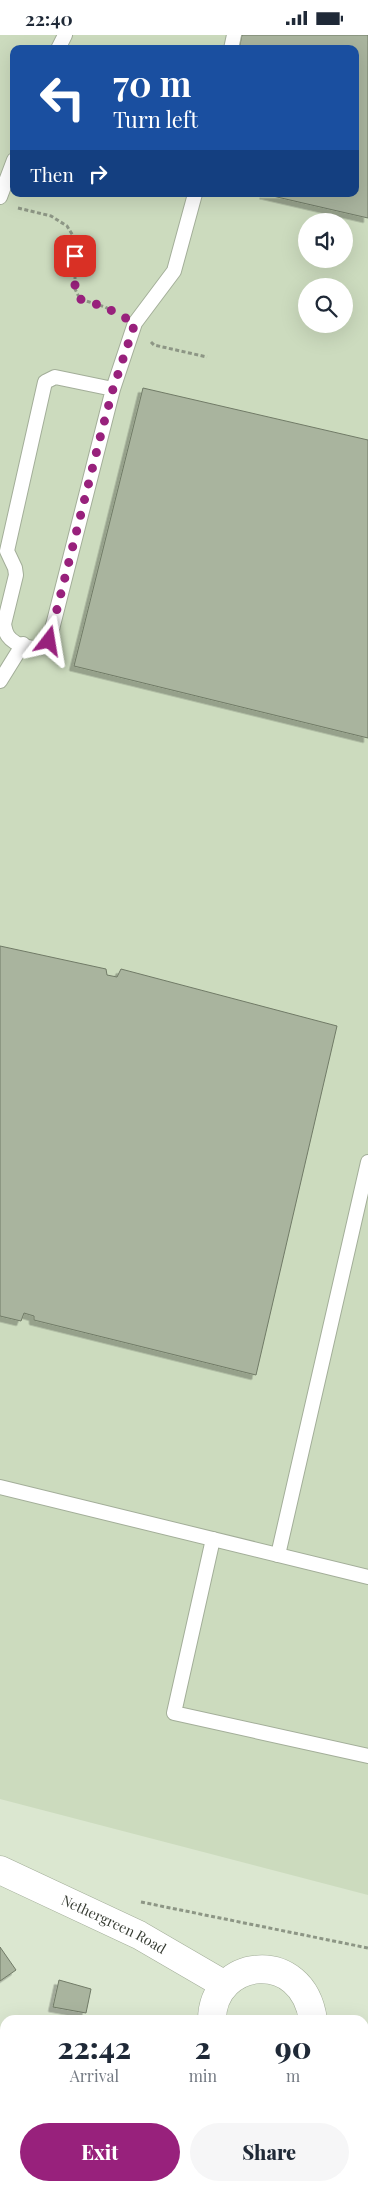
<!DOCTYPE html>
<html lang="en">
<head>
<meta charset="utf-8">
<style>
  body { margin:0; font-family:"Playfair Display",serif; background:#f6f6f7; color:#1f2937; height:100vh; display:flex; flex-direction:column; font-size:19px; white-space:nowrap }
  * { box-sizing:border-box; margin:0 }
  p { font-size:16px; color:#747a83 }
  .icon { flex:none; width:28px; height:28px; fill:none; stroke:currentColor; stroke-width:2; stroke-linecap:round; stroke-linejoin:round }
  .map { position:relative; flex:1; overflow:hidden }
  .details { position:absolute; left:0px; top:1980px; width:369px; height:176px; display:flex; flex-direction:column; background:#fff; border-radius:15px 15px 0 0; box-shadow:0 5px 20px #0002 }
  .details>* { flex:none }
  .guide { position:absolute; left:10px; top:10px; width:349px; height:152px; border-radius:10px; box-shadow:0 5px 20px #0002; background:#1a4fa0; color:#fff; overflow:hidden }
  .controls { position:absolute; left:298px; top:178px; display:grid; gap:10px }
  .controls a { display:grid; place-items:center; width:55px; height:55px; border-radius:50%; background:#fff; box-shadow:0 5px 20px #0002; font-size:25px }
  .pin { position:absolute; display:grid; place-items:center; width:42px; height:42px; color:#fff; margin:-21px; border-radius:10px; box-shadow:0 2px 8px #0006 }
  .me { position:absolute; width:55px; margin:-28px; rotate:14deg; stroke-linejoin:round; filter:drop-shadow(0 0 4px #0008) }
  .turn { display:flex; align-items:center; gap:18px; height:105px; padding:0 20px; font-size:22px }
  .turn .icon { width:65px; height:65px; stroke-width:2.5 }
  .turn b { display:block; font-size:35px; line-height:42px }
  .then { display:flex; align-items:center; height:48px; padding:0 20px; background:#0003; gap:10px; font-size:19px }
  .eta { display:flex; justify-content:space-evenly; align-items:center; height:85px; text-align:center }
  .eta b { font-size:30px; font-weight:800; line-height:35px }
  .button { display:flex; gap:10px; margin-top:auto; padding:10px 20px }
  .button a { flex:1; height:58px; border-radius:30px; background:#98217c; color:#fff; font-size:20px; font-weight:800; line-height:58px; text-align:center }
  .button a+a { background:#f6f6f7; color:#1f2937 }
  .status { display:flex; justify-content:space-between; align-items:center; height:35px; padding:0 25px; background:#fff; direction:ltr }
  .status svg { height:14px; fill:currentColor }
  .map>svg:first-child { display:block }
</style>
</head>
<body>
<div class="status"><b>22:40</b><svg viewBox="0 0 49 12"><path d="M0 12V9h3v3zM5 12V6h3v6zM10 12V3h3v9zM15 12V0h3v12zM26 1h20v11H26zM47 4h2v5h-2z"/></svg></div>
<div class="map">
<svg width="368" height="2156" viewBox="0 0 368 2156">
  <defs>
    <filter id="shadow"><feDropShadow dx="-4.5" dy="4.5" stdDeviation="0" flood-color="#0004"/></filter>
  </defs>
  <rect width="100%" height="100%" fill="#dbe7d0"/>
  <path fill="#ccdbbe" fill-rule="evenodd" d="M 0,0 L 368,0 L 368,1860 L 0,1764 ZM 14,14 L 355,14 L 355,159 L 14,159 ZM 306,186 L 344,186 L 344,224 L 306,224 ZM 306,251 L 344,251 L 344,289 L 306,289 Z"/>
  <g fill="#a9b49e" stroke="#717b67" filter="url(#shadow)">
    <polygon points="242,0 368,0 368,183 264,159 355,159 355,14 239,14"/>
    <polygon points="143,353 368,405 368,703 74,631"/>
    <polygon points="0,911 106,934 107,940 117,942 121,934 337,991 256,1340 34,1285 34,1281 24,1278 21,1286 0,1281"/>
    <polygon points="0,1912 16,1935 0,1946"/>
    <polygon points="59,1945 91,1954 86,1978 53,1972"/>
    <polygon points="51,2151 91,2151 90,2156 50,2156"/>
    <polygon points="270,2151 304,2151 302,2156 269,2156"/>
  </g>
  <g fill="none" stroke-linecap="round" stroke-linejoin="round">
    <g stroke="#a3ae99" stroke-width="16">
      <g id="service">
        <polyline points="58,14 65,0"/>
        <polyline points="231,14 234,0"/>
        <polyline points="0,162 14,125"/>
        <path d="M 113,354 L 55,342 L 45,347 L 7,516 L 15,533 L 16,540 L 4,589 C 5,593 5,597 8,601 C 15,611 36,616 46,611 L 49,606 L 113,354 L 135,288 L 174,236 L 195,159"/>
        <polyline points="0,646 23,609"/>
        <polyline points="0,1452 368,1542"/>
        <polyline points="213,1504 174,1678 368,1721"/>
        <polyline points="278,1520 368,1127"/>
      </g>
    </g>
    <g stroke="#a3ae99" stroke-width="29">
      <g id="minor">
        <polyline points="0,2049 5,2048"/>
        <polyline points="364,2127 368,2126"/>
        <polyline points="28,2156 29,2151"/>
      </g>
    </g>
    <g stroke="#a3ae99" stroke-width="29">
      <g id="tertiary">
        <path id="s1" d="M 0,1835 L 139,1900 L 225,1950"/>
        <path d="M 212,1985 C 212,1923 303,1912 313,1985"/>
        <polyline points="207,2156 209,2151"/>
      </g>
    </g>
    <g stroke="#8d9685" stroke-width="3" stroke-dasharray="4 2.5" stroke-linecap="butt">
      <polyline points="18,173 51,181 67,191 75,204 75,254 80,264 105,272 116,278"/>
      <polyline points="151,307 154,310 207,322"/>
      <polyline points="141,1867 368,1913"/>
    </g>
    <use href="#service" stroke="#fff" stroke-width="14"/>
    <use href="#minor" stroke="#fff" stroke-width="28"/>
    <use href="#tertiary" stroke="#fff" stroke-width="28"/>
  </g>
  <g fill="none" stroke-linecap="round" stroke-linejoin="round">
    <polyline stroke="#98217c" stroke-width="9" stroke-dasharray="0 16.2" points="49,606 101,399 113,354 135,288 105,272 80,264 75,254 75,221"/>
  </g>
  <g text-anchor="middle" stroke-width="5" stroke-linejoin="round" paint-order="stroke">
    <g font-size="14" fill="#383d34" stroke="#fff">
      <text dy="5" stroke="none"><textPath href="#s1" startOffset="126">Nethergreen Road</textPath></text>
    </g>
  </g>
</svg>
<div class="controls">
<a><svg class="icon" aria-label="sound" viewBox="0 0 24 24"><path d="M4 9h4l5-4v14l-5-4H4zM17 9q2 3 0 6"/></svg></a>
<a><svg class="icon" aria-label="search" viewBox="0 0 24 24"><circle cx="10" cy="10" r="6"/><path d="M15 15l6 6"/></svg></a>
</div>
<div class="pin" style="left:75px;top:221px;background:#d93025"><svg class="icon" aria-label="arrive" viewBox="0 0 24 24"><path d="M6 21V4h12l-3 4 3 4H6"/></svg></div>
<svg class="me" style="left:49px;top:606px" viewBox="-20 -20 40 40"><path d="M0-17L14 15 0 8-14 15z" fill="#98217c" stroke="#fff" stroke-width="4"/></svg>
<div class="guide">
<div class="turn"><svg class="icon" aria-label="left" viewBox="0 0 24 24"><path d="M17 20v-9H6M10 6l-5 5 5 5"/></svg><div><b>70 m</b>Turn left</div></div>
<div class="then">Then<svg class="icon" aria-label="right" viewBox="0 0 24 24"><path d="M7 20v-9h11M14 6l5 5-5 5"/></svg></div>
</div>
<section class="details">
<div class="eta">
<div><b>22:42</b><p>Arrival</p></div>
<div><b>2</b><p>min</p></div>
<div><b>90</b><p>m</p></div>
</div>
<div class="button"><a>Exit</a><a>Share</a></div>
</section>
</div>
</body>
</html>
